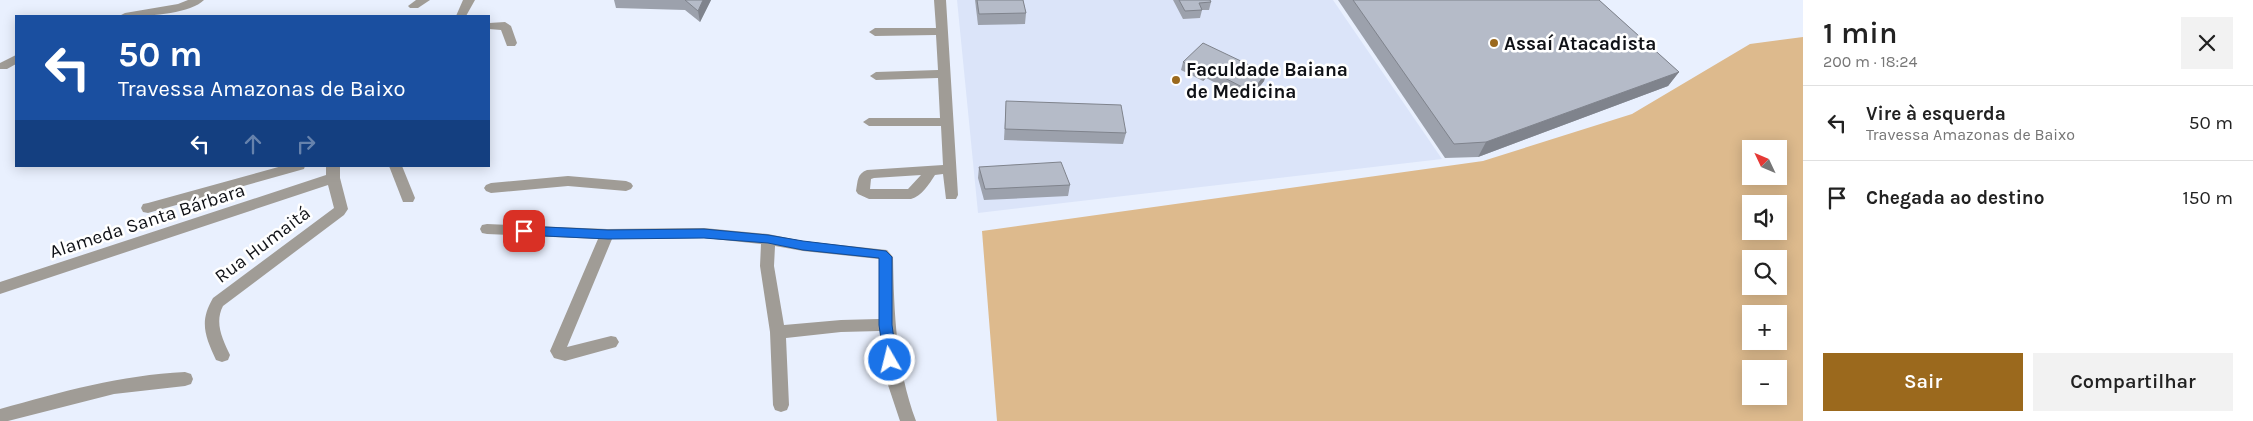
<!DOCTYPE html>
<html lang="pt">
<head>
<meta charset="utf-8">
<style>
  body { margin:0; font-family:Karla,sans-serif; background:#f2f2f2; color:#222; height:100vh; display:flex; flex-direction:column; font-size:19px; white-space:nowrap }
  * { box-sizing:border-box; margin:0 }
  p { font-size:16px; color:#767676 }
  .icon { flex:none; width:28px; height:28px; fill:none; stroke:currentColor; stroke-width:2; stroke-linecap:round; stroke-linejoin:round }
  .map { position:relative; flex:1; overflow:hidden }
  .details { display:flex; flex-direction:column; background:#fff; width:450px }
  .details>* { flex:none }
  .banner { position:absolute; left:15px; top:15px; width:475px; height:152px; border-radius:0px; box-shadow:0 2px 12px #0003; background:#1a4fa0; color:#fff; overflow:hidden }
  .needle { width:32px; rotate:314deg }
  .buttons { position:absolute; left:1742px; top:140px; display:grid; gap:10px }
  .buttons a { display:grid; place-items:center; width:45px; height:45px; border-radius:0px; background:#fff; box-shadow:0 2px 12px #0003; font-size:25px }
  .pin { position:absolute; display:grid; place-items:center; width:42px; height:42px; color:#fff; margin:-21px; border-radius:10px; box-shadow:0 2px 8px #0006 }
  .me { position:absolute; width:55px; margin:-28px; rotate:352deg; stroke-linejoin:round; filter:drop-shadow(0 0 4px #0008) }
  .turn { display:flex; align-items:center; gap:18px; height:105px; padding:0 20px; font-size:22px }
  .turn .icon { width:65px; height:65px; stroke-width:2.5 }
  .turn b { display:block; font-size:35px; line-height:42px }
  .lanes { display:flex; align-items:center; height:48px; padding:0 20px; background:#0003; justify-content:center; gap:25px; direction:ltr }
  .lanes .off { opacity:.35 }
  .round { display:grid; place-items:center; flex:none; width:52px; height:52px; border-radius:0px; background:#f2f2f2 }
  .overview { display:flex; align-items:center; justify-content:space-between; height:85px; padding:0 20px }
  h1 { font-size:30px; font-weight:600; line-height:38px }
  .primary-button { display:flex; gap:10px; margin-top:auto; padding:10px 20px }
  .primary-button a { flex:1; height:58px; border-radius:0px; background:#9b691d; color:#fff; font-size:20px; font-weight:600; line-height:58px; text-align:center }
  .primary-button a+a { background:#f2f2f2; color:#222 }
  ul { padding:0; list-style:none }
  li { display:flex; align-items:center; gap:15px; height:75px; padding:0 20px; border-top:1px solid #e0e0e0 }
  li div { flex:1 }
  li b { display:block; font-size:19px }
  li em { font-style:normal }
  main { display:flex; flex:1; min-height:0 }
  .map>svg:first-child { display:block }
</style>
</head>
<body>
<main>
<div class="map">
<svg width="1803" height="421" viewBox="0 0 1803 421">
  <rect width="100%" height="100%" fill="#e9f0fe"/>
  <polygon fill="#dbe4f9" points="957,0 1333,0 1442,159 978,213"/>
  <path fill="#ddba8d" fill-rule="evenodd" d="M 1803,37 L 1803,421 L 997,421 L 982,231 L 1483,161 L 1632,114 L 1750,44 ZM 1751,149 L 1779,149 L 1779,176 L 1751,176 ZM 1751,204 L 1779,204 L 1779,231 L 1751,231 ZM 1751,259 L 1779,259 L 1779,286 L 1751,286 ZM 1751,314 L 1779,314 L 1779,341 L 1751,341 ZM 1751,369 L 1779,369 L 1779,396 L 1751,396 Z"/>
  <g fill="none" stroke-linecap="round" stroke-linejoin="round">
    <g fill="#a09c96" fill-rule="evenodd">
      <path d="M 188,0 L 204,0 C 189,15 140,17 119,16 L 125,13 L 178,4 Z"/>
      <polygon points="416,0 430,0 418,8 410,8 408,6"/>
      <polygon points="463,0 475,0 466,16 456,16"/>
      <path d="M 934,0 L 946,0 L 958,195 L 956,199 L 946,199 L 943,174 L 935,175 C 929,184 922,196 911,199 L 869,199 L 858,194 L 856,191 C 858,180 857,174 867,170 L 943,165 L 941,126 L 869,126 L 863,122 L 869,118 L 940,118 L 938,78 L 876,80 L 870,76 L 876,72 L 938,70 L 936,35 L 875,36 L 869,32 L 875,28 L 936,28 ZM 921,175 L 908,189 L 870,189 L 871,179 L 874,178 Z"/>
      <polygon points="505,22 511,26 517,43 515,46 507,46 501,30 489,29 489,23"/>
      <polygon points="16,55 16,64 7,69 0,69 0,63"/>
      <polygon points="282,166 305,166 304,169 148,213 143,212 141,208 143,204 148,203"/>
      <path d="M 326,166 L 340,166 L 340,178 L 348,209 L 344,215 L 223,306 C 214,323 223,340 230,355 L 228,360 L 222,362 L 216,360 C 205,336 199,322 213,298 L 334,208 L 328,185 L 0,294 L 0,282 L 326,175 Z"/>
      <polygon points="389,166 402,166 415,198 413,202 403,202"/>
      <polygon points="568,176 626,181 631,183 633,186 631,189 626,191 568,186 491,193 486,191 484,188 486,185 491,183"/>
      <path d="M 487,224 L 607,229 L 704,228 L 768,234 L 803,241 L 887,250 L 893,257 C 894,314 896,367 916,421 L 900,421 L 887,382 L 880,331 L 841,332 L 786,338 L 789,405 L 787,410 L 781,412 L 775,410 L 773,405 L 770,332 L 760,266 L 761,244 L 704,238 L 612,239 L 567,347 L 611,336 L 616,337 L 619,342 L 616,347 L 565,361 L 554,358 L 550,351 L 598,239 L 487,234 L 482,233 L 480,229 L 482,225 ZM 775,246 L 803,251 L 879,259 L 879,319 L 841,320 L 784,325 L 774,266 Z"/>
      <path d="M 185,372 L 191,374 L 193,379 L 191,384 L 185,386 L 114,394 L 8,421 L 0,421 L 0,409 C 61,392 121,375 185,372 Z"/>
    </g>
  </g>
  <g fill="#9ca1ac">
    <polygon points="614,0 711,0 700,22 685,10 616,8"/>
    <polygon points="975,0 1023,0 1026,13 1025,24 978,25"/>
    <polygon points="1173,0 1210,0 1211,2 1209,10 1202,10 1200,18 1183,19"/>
    <polygon points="1338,0 1599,0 1679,72 1668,86 1478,157 1445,158"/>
    <polygon points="1183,62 1266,73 1264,81 1249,100 1206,78 1203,81 1181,70"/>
    <polygon points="1006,101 1126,133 1123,144 1004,140"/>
    <polygon points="979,167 1070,185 1068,196 984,200 978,178"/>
  </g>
  <g fill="#7f838c">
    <polygon points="703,0 711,0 700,22 698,11"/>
    <polygon points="1209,70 1206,78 1203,81 1205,73"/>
    <polygon points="1679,72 1668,86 1478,157 1486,142"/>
    <polygon points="1266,73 1264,81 1249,100 1252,92"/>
  </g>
  <g fill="#b5bbc8" stroke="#7f838c">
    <polygon points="685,0 703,0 698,11"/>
    <polygon points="977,0 1023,0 1026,13 979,14"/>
    <polygon points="1179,0 1210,0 1211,2 1199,3 1202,10 1185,11"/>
    <polygon points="1353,0 1599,0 1679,72 1486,142 1454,144"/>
    <polygon points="1203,43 1266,73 1252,92 1209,70 1205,73 1183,62"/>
    <polygon points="1006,101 1121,105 1126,133 1005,129"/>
    <polygon points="1061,162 1070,185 985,189 979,167"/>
  </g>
  <polygon fill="#1a73e8" stroke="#114b97" points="524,226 608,230 704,229 768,235 803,241 886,251 892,257 892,325 897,360 895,364 890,366 886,364 884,360 879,325 879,258 803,250 768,243 704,238 608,239 524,235 519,231"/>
  <g fill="#9b691d" stroke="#fff" stroke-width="2">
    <circle cx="1494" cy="43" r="5"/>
    <circle cx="1176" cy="80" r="5"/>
  </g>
  <g text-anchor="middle" stroke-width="5" stroke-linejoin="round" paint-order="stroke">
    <g font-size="19" font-weight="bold" fill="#101217" stroke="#fff" text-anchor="start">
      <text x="1504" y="50">Assaí Atacadista</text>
      <text x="1186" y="76">Faculdade Baiana<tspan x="1186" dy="22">de Medicina</tspan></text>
    </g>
    <g font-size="19" fill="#101217" stroke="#fff">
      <text transform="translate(147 220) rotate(-18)" y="7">Alameda Santa Bárbara</text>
      <text transform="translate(262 244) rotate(-37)" y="7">Rua Humaitá</text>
    </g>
  </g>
</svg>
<div class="buttons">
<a><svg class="needle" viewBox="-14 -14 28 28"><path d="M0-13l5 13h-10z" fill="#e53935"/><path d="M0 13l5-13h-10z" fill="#767676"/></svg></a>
<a><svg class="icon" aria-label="sound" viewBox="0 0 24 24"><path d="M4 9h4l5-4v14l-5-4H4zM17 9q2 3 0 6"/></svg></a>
<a><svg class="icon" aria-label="search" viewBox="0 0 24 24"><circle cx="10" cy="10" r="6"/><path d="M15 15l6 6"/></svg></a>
<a>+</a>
<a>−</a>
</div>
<div class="pin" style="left:524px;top:231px;background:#d93025"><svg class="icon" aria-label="arrive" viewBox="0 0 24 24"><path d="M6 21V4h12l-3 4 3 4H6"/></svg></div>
<svg class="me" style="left:890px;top:360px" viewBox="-20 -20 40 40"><circle r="17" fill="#1a73e8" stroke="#fff" stroke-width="3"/><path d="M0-11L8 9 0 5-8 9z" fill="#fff"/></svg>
<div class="banner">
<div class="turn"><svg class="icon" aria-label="left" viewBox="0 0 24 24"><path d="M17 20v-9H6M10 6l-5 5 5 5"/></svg><div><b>50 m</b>Travessa Amazonas de Baixo</div></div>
<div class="lanes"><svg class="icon" aria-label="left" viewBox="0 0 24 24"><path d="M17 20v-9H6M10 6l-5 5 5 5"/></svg><svg class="icon off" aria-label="ahead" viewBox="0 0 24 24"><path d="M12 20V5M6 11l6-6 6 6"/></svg><svg class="icon off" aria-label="right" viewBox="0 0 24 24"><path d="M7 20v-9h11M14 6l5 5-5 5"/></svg></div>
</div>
</div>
<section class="details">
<div class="overview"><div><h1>1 min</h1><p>200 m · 18:24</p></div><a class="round"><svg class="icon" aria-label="close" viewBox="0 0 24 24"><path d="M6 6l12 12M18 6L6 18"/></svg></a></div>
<ul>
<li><svg class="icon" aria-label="left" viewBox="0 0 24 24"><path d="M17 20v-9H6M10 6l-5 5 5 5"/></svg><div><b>Vire à esquerda</b><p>Travessa Amazonas de Baixo</p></div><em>50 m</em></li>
<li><svg class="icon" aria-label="arrive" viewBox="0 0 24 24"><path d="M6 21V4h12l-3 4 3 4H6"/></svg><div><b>Chegada ao destino</b></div><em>150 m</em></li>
</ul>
<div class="primary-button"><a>Sair</a><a>Compartilhar</a></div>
</section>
</main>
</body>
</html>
